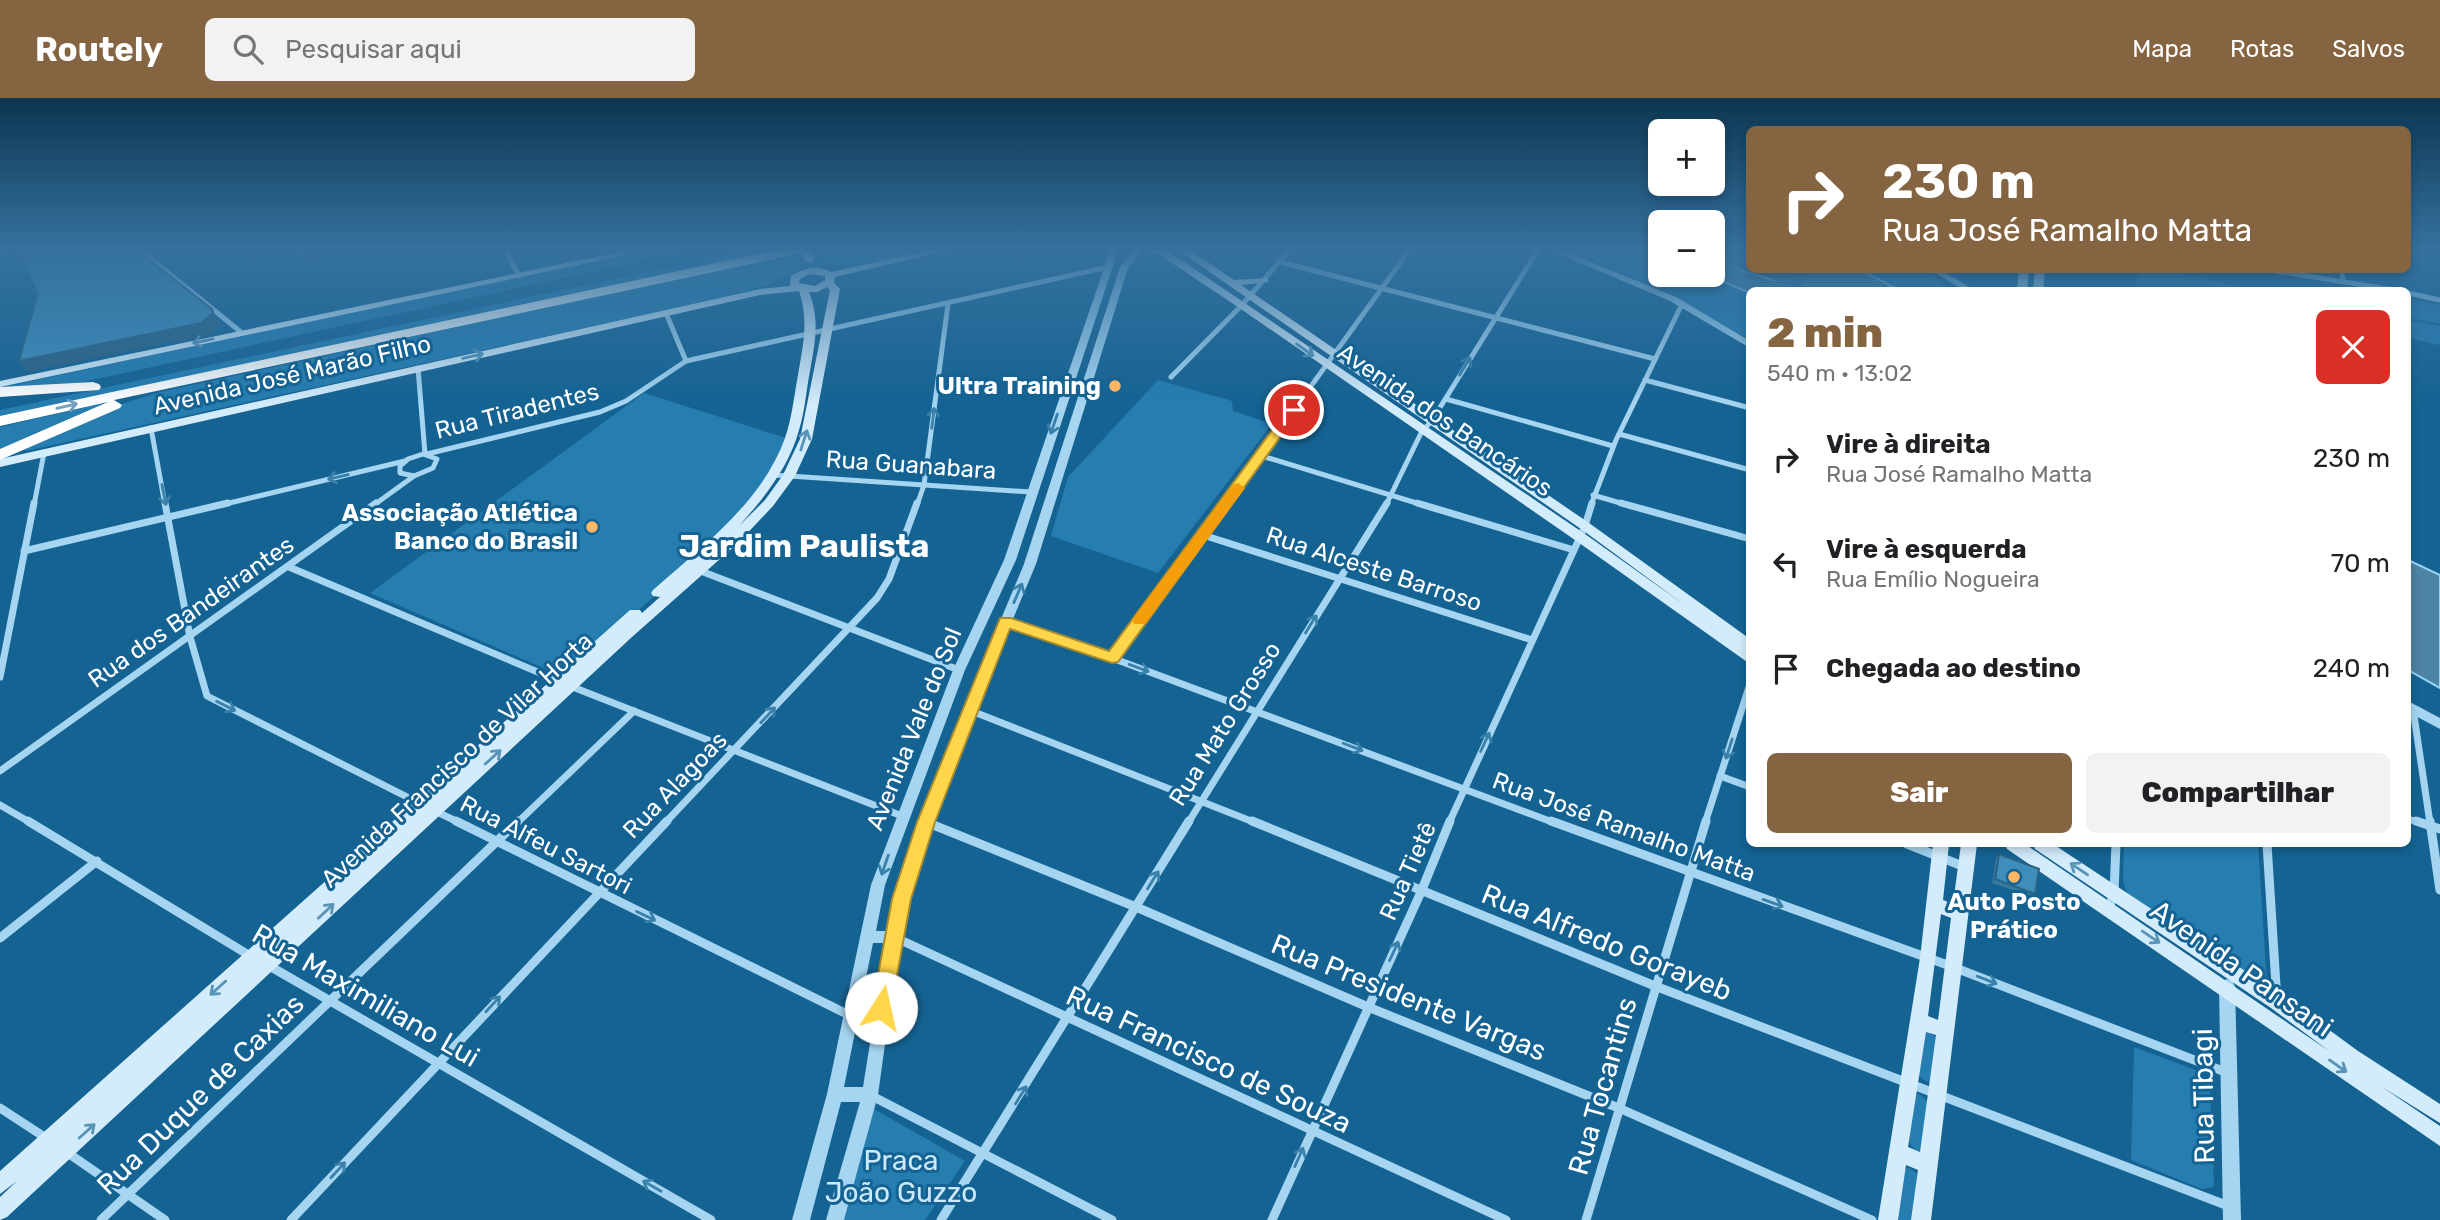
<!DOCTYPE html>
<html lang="pt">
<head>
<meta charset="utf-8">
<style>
  body { margin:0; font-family:Rubik,sans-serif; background:#f2f2f2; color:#202124; height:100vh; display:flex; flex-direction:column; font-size:26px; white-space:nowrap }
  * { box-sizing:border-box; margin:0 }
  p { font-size:23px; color:#757577 }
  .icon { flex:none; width:38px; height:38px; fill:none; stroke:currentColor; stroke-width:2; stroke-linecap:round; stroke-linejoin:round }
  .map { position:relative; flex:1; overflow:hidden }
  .panel { position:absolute; left:1746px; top:189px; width:665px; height:560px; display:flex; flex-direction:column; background:#fff; border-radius:10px; box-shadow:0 4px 10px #0003 }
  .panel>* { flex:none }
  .hud { position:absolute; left:1746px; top:28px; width:665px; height:147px; border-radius:10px; box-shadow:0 4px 10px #0003; background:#846441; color:#fff; overflow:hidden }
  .buttons { position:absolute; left:1648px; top:21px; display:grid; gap:14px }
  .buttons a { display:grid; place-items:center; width:77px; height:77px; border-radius:10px; background:#fff; box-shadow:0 4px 10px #0003; font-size:35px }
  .pin { position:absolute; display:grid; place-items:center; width:60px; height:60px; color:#fff; margin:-30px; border:4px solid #fff; border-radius:50%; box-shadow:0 2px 7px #0007 }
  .me { position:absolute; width:77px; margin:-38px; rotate:10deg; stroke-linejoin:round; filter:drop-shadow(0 0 5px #0008) }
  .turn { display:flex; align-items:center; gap:24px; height:147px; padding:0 21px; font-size:32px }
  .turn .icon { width:91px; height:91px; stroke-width:2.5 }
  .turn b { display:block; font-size:49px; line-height:60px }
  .round { display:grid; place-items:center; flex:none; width:74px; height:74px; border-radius:10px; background:#f2f2f2 }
  .head { display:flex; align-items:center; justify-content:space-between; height:119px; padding:0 21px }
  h1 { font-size:42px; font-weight:800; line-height:52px; color:#846441 }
  .button { display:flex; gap:14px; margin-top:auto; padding:14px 21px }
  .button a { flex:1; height:80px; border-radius:10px; background:#846441; color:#fff; font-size:28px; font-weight:800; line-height:80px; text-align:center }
  .button a+a { background:#f2f2f2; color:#202124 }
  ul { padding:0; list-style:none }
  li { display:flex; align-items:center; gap:21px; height:105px; padding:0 21px }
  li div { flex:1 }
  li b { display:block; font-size:26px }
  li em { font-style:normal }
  header { display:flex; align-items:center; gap:42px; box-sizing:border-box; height:98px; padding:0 35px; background:#846441; color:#fff }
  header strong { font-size:33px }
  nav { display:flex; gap:38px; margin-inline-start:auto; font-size:24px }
  .search { width:490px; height:63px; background:#f2f2f2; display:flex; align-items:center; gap:18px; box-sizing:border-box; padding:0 24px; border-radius:10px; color:#757577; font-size:26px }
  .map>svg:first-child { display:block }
</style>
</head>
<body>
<header>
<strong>Routely</strong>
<div class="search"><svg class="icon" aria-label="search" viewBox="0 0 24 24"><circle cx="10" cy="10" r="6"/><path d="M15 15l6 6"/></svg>Pesquisar aqui</div>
<nav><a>Mapa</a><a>Rotas</a><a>Salvos</a></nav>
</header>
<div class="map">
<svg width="2440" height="1122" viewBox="0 0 2440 1122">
  <rect width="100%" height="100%" fill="#156393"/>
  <g fill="#257db0">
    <polygon points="661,150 702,150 73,286 0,290 242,237"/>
    <polygon points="759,150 792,150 0,320 0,312"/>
    <path d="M 831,150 L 929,150 C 906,155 825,183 816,154 Z"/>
    <polygon points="1566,150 1661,150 1661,177 1713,177 1713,150 1750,172 1926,172 1936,178 1947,192 1750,192 1750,242 1682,204 1635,183 1632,178"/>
    <polygon points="798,158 802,168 797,172 765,188 711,202 26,353 23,351 106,311 160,294 667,183"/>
    <polygon points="2138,172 2161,172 2259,192 2136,192"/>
    <polygon points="2408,201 2440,207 2440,226 2408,220"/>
    <polygon points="2408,222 2440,228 2440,247 2409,240"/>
    <polygon points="1158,282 1232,303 1233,313 1272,326 1158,475 1051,438 1068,379"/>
    <path d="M 644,295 L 786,340 C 780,353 775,368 767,379 C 718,451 627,520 562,578 L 370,495 Z"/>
    <polygon points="108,304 110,305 0,354 0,329"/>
    <polygon points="2124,746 2258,746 2267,886 2255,885 2128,797 2123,783"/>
    <polygon points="1921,934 1928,934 1938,940 1933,982 1927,984 1916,976"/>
    <polygon points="2134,949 2198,973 2210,986 2214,1089 2202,1091 2131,1062"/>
    <path d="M 1919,996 L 1930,1005 L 1924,1051 L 1918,1053 C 1899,1044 1911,1014 1913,997 Z"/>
    <polygon points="874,1011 965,1063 925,1122 844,1122"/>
    <polygon points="1910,1070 1921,1079 1915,1122 1899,1122 1897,1116 1903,1071"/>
  </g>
  <g fill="#4d83a4" stroke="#97d3f4" stroke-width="2">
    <polygon points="1713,150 1750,150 1734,170 1777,183 1797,172 1861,172 1899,192 1750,192 1750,195 1708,177 1713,177"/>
    <polygon points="2408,462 2440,477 2440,590 2408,572"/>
  </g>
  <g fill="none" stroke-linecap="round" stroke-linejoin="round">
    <g stroke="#a5d5f1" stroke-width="5">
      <polyline points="138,150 242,235"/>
      <polyline points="508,150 507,155 519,178"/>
      <polyline points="0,152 5,150"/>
      <polyline points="1280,164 1655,261"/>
      <polyline points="2270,172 2394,192"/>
      <polyline points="2341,172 2343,182"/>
      <polyline points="2408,195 2440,202"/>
      <polyline points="666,215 686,263"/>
      <polyline points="418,270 425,356"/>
      <polyline points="1171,279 1242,207 1291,150"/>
      <polyline points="1645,282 1750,310"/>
      <polyline points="1446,301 1613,348"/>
      <polyline points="151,330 165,407"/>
      <polyline points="1619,336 1750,372"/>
      <polygon points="423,356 437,361 433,370 414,378 400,375 400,368 408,361"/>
      <polyline points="427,356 600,314 626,303 686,263 1108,169"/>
      <polyline points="1262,358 1423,407"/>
      <polyline points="774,377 1031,394"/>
      <polyline points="1593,397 1627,407"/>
      <polyline points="34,407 44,355"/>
      <polyline points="221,407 405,363"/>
      <polyline points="374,407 414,378"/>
      <polyline points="917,407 924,387 948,206"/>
      <polyline points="1225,407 1411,150"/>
      <polyline points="1386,407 1422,333 1431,324 1539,150"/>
      <polyline points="1591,407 1616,342 1682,206"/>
    </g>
    <g stroke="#a5d5f1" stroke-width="7">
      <polyline points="165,405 190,539 207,598 421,706"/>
      <polyline points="1417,405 1574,452"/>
      <polyline points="1621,405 1750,441"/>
      <polyline points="1203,437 1532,542"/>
      <polyline points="24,453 228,405"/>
      <polyline points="289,469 559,583"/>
      <polyline points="698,472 959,572"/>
      <polyline points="1005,524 1112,560 1555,725"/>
      <polyline points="1112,560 1226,405"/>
      <polyline points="0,579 34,405"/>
      <polyline points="570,588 902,718"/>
      <polyline points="2413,611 2430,725"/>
      <polyline points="969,612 1256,725"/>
      <polyline points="0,673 376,405"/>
      <polyline points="1720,678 1750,689"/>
      <polyline points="0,707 31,725"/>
      <polyline points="435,713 460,725"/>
      <polyline points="2408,721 2421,725"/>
      <polyline points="926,724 929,725"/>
      <polyline points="517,725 634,613"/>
      <polyline points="665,725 877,500 889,481 917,405"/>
      <polyline points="1188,725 1387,405"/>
      <polyline points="1449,725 1585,428 1592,405"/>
      <polyline points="1705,725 1750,586"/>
    </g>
    <g stroke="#a5d5f1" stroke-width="9">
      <polyline points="28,723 252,859"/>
      <polyline points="456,723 851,918"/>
      <polyline points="1252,723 1655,888 2231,1109"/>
      <polyline points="1551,723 1953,869 2228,975"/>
      <polyline points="2416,723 2440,731"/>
      <polyline points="2430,723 2440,792"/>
      <polyline points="926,724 1136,809 1368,909 1621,1011 1872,1122"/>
      <polyline points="1907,746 1965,769"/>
      <polyline points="2267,746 2277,903"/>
      <polyline points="2109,810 2114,795 2116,746"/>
      <polyline points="894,839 1506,1122"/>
      <polyline points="0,840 97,763"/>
      <polyline points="266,866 711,1122"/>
      <polyline points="870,997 1112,1122"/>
      <polyline points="0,1010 46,1040"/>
      <polyline points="65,1053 165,1122"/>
      <polyline points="101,1122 518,723"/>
      <polyline points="291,1122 667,723"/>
      <polyline points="941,1122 1189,723"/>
      <polyline points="1272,1122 1421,794 1450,723"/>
      <polyline points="1586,1122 1706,723"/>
    </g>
    <g fill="#a5d5f1" fill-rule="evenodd">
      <path d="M 1111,150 L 1119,150 L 1016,462 L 965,572 L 885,787 L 876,833 L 888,833 L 894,801 L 919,724 L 963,612 L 1024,466 L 1120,169 L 1137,150 L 1145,150 L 1128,170 L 1036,466 L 975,612 L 933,724 L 908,801 L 890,910 L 878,997 L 844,1122 L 826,1122 L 860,1004 L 841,1004 L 810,1122 L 792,1122 L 827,996 L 871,787 L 953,572 L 1004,462 ZM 873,845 L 886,845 L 863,989 L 844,989 Z"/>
      <polygon points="1545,150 1557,150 1676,199 1750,243 1750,250 1670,203"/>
      <polygon points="1930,172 1940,172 1975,192 1964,192"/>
      <polygon points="2408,603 2440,620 2440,631 2408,614"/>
      <polygon points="2227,881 2232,883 2235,888 2241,1122 2223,1122 2219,888 2222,883"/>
    </g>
    <g fill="#d3ecfc" fill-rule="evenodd">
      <polygon points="638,150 659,150 0,289 0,283"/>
      <path d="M 938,150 L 958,150 L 835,179 L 834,185 L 840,191 L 812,341 L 795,378 L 773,408 L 738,445 L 632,539 L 7,1119 L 0,1122 L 0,1099 L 17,1083 L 0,1096 L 0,1073 L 630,512 L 640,512 L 642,515 L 660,499 L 653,498 L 651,495 L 653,492 C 703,448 762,404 785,340 C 792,320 794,298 798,277 C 803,247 809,223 799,193 L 760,197 L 0,369 L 0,361 L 760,191 L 790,188 L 791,178 C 804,170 817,166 831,174 ZM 809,176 L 825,178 L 825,182 L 815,188 L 799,185 L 800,181 ZM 827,189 L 830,192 L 800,341 L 783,377 L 765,402 L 739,428 C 764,400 789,369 799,332 C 805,313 806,293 810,273 C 815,245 820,221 809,194 L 817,194 Z"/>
      <polygon points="1140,150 1156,150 1171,155 1585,436 1686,508 1581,431 1175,150 1187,150 1234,182 1268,180 1268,184 1241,187 1589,425 1750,541 1750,553 1748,552 1750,554 1750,566 1575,442 1238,209 1163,159"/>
      <polygon points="2019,172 2029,172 2027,192 2017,192"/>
      <polygon points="2035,172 2045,172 2043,192 2033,192"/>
      <path d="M 1933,746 L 1949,746 L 1943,802 L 1953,806 L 1961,746 L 1977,746 L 1931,1122 L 1911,1122 L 1918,1072 L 1906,1067 L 1898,1122 L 1878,1122 L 1920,860 ZM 1941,816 L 1951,820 L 1938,922 L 1928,918 ZM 1926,934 L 1936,937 L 1920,1054 L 1908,1049 Z"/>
      <polygon points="2005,746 2025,746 2329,953 2271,910 2035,751 2033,746 2053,746 2283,898 2358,953 2440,1006 2440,1025 2382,989 2440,1028 2440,1048 2007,751"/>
    </g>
    <g fill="#fff" fill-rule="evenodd">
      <polygon points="786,150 814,150 807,154 114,302 122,307 120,310 0,362 0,351 108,304 0,328 0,318"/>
      <polygon points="93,284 99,286 101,289 99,292 0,299 0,289"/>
    </g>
    <polyline stroke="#d3ecfc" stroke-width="11" points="806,150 809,159"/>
  </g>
  <g fill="#3579a1">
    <polygon points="289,150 336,150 310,162"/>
    <polygon points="1743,150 1750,150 1750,172 1801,172 1807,178 1802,192 1799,192 1756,175 1733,170 1738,155"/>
    <polygon points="1815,172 1827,172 1825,175"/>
    <polygon points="1999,756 2035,796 2032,799 1992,785 1996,760"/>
  </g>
  <g fill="#2b6383">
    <polygon points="304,150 336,150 310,162"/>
    <polygon points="212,211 221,226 209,237 28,274 19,263"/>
  </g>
  <g fill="#3e8dbb" stroke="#2b6383" stroke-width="2">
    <polygon points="20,150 134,150 212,211 213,215 201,225 19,263 38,195 18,151"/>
    <polygon points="1744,150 1750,150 1750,158 1738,155"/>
    <polygon points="1790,172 1801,172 1807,178"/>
    <polygon points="1999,756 2039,771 2035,796 1995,781"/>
  </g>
  <defs><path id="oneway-shaft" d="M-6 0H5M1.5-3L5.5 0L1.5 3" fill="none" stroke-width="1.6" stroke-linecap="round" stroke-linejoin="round" transform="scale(1.75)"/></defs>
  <g stroke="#5893b8">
    <use href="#oneway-shaft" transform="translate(203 243) rotate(168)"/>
    <use href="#oneway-shaft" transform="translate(1305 252) rotate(35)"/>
    <use href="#oneway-shaft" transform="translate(473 258) rotate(-13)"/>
    <use href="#oneway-shaft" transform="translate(804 342) rotate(-72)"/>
    <use href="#oneway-shaft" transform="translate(493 659) rotate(-42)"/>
    <use href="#oneway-shaft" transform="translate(2079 771) rotate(-146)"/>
    <use href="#oneway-shaft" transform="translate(326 813) rotate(-43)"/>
    <use href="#oneway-shaft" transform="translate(2151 839) rotate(34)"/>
    <use href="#oneway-shaft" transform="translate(218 890) rotate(138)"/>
    <use href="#oneway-shaft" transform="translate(2338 968) rotate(35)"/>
    <use href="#oneway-shaft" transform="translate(87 1033) rotate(-42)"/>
  </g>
  <g stroke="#3980aa">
    <use href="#oneway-shaft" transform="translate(1465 268) rotate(-59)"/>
    <use href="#oneway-shaft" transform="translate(933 320) rotate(-83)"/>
    <use href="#oneway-shaft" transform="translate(1054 326) rotate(109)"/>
    <use href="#oneway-shaft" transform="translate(338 379) rotate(167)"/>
    <use href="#oneway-shaft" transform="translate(164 397) rotate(79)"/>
    <use href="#oneway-shaft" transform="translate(1018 495) rotate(-67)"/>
    <use href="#oneway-shaft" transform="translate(1311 526) rotate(-58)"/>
    <use href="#oneway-shaft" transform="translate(1139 570) rotate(20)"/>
    <use href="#oneway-shaft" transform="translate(226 608) rotate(27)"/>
    <use href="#oneway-shaft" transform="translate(768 617) rotate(-47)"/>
    <use href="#oneway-shaft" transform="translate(1485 644) rotate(-65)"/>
    <use href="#oneway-shaft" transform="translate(1353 649) rotate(21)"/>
    <use href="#oneway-shaft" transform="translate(1729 651) rotate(108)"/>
    <use href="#oneway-shaft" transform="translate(885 767) rotate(109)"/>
    <use href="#oneway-shaft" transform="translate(1153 782) rotate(-58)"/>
    <use href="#oneway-shaft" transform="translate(1773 805) rotate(20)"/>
    <use href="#oneway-shaft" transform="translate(646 818) rotate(26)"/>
    <use href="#oneway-shaft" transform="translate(1394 853) rotate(-65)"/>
    <use href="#oneway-shaft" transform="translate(1987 882) rotate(21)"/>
    <use href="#oneway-shaft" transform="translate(493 906) rotate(-47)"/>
    <use href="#oneway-shaft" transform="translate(1021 997) rotate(-58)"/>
    <use href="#oneway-shaft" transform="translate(1299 1059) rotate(-66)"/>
    <use href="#oneway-shaft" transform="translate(338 1072) rotate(-47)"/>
    <use href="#oneway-shaft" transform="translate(652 1088) rotate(-150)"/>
  </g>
  <use stroke="#73a1be" href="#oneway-shaft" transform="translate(67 308) rotate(-13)"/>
  <linearGradient id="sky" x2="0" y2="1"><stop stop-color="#0c3651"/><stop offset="0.49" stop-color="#35719e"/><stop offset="1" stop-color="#35719e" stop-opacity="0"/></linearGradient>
  <rect width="2440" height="307" fill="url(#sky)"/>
  <polygon fill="#ffd54a" stroke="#a68a30" stroke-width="2" points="1294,308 1300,312 1118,564 1112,565 1010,531 935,724 911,801 891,910 888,917 881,919 874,917 872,910 892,801 917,724 1000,520 1011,520 1109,553 1289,309"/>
  <polygon fill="#f59e0b" points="1238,385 1245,390 1243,393 1145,526 1134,526 1132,522 1134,519 1233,387"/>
  <g fill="#ffb765" stroke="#156393" stroke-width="2.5">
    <circle cx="1115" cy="288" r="7"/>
    <circle cx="592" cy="429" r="7"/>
    <circle cx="2014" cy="779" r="7"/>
  </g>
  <g text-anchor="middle" stroke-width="6" stroke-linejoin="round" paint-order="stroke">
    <g font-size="24" fill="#fff" stroke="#156393">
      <text transform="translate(292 277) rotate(-13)" y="8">Avenida José Marão Filho</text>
      <text transform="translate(517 313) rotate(-14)" y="8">Rua Tiradentes</text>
      <text transform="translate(1445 322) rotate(34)" y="8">Avenida dos Bancários</text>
      <text transform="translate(911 367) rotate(4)" y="8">Rua Guanabara</text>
      <text transform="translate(1374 471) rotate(18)" y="8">Rua Alceste Barroso</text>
      <text transform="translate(191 514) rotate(-35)" y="8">Rua dos Bandeirantes</text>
      <text transform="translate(1225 626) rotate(-58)" y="8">Rua Mato Grosso</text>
      <text transform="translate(914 631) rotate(-68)" y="8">Avenida Vale do Sol</text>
      <text transform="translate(457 662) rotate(-43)" y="8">Avenida Francisco de Vilar Horta</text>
      <text transform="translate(675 687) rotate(-46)" y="8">Rua Alagoas</text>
      <text transform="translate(1624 729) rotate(20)" y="8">Rua José Ramalho Matta</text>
      <text transform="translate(546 747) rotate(27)" y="8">Rua Alfeu Sartori</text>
      <text transform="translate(1408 773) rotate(-66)" y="8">Rua Tietê</text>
    </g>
    <g font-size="24" font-weight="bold" fill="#fff" stroke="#156393" text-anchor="end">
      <text x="1101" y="296">Ultra Training</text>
      <text x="578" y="423">Associação Atlética<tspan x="578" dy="28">Banco do Brasil</tspan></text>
      <text x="2014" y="812" text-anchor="middle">Auto Posto<tspan x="2014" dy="28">Prático</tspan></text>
    </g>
    <g font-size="28" fill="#fff" stroke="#156393">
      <text transform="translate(1607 844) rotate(22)" y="10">Rua Alfredo Gorayeb</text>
      <text transform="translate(2242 870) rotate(35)" y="10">Avenida Pansani</text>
      <text transform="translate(366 897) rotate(30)" y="10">Rua Maximiliano Lui</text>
      <text transform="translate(1409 899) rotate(22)" y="10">Rua Presidente Vargas</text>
      <text transform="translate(1209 961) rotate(25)" y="10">Rua Francisco de Souza</text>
      <text transform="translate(1602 988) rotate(-74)" y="10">Rua Tocantins</text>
      <text transform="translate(200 996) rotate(-44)" y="10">Rua Duque de Caxias</text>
      <text transform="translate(2203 998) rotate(-91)" y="10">Rua Tibagi</text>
    </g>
    <g font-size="28" fill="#cceafc" stroke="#156393">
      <text x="901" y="1072">Praca<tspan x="901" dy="32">João Guzzo</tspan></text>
    </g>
    <g font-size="32" font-weight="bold" fill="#fff" stroke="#156393">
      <text x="804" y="459">Jardim Paulista</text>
    </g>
  </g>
</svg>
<div class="buttons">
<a>+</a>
<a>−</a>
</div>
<div class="pin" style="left:1294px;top:312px;background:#d93025"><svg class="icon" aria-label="arrive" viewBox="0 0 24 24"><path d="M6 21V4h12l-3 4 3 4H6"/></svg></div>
<svg class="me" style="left:881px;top:910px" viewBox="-20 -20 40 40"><circle r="19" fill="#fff"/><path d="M0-13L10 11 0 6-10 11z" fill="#ffd54a"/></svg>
<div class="hud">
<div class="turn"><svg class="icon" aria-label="right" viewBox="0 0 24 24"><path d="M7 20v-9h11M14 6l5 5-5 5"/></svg><div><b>230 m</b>Rua José Ramalho Matta</div></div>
</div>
<section class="panel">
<div class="head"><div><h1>2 min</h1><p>540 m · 13:02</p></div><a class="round" style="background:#d93025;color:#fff"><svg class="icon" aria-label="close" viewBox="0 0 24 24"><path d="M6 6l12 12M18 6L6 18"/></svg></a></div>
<ul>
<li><svg class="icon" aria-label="right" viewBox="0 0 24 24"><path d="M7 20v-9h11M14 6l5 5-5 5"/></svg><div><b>Vire à direita</b><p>Rua José Ramalho Matta</p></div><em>230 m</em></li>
<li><svg class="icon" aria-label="left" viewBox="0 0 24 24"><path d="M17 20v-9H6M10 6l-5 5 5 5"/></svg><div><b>Vire à esquerda</b><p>Rua Emílio Nogueira</p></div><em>70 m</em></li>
<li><svg class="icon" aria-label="arrive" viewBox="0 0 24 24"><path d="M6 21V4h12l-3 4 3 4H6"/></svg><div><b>Chegada ao destino</b></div><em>240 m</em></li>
</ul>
<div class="button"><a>Sair</a><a>Compartilhar</a></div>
</section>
</div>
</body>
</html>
